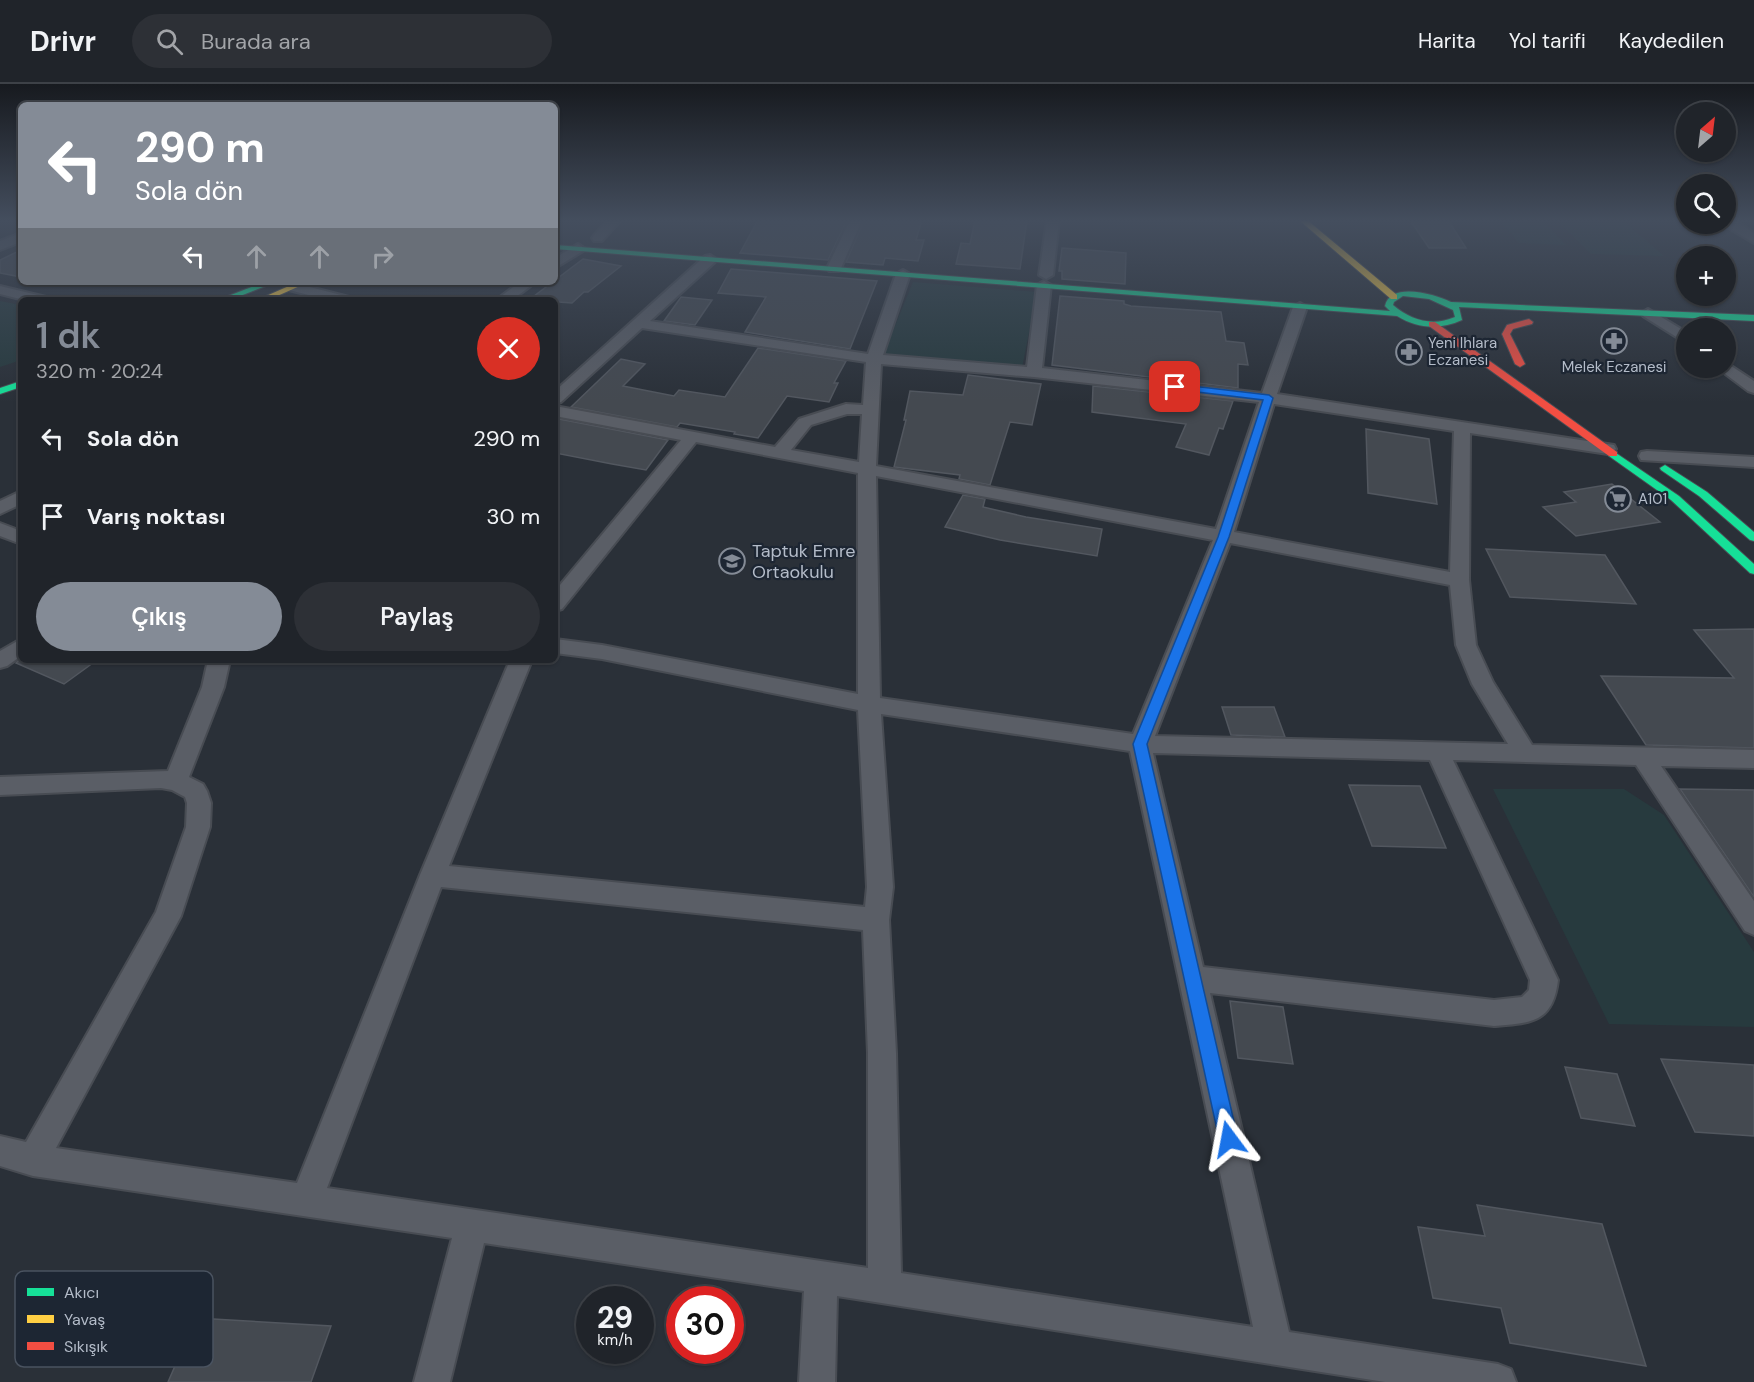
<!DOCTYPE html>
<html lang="tr">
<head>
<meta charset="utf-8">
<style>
  body { margin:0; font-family:"DM Sans",sans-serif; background:#2d3036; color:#f1f3f6; height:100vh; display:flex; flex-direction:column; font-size:22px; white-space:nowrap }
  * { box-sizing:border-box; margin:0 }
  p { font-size:20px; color:#a2a4a8 }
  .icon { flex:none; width:33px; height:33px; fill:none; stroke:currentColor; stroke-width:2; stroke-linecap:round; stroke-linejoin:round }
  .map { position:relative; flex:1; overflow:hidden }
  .panel { position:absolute; left:18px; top:213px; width:540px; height:366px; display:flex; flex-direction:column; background:#20242a; border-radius:9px; box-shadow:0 2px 4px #0004,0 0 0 2px #3d4147 }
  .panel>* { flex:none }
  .banner { position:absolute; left:18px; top:18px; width:540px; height:183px; border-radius:9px; box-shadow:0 2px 4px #0004,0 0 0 2px #3d4147; background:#848b96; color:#fff; overflow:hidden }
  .needle { width:39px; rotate:28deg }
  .controls { position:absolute; left:1676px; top:18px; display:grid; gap:12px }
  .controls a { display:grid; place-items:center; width:60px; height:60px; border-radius:50%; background:#20242a; box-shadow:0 2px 4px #0004,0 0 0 2px #3d4147; font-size:30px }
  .speed { position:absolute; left:576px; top:1202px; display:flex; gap:12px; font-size:30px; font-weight:700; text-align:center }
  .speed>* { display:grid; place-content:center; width:78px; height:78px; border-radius:50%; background:#20242a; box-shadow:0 2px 4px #0004,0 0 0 2px #3d4147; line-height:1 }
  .speed small { font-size:15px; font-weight:400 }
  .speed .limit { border:9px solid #d22; background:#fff; color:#111 }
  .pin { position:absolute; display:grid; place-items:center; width:51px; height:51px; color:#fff; margin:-26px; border-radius:12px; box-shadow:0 3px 9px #0006 }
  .me { position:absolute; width:66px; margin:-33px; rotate:347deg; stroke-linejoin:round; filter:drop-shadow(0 0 4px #0008) }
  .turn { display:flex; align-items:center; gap:21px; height:126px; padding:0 18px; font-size:27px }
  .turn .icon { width:78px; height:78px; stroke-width:2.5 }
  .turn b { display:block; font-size:42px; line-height:51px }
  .lanes { display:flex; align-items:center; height:57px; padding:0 18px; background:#0003; justify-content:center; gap:30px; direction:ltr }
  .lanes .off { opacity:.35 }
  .round { display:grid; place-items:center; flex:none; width:63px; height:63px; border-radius:32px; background:#2d3036 }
  .head { display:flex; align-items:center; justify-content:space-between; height:102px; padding:0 18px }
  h1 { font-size:36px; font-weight:600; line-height:45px; color:#848b96 }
  .cta { display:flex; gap:12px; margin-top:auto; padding:12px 18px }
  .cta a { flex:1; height:69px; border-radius:36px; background:#848b96; color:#fff; font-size:24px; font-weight:600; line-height:69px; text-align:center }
  .cta a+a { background:#2d3036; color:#f1f3f6 }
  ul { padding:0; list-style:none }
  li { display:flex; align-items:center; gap:18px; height:78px; padding:0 18px }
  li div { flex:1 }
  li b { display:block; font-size:22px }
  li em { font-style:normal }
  header { display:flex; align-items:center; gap:36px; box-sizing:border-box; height:84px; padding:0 30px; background:#20242a; border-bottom:2px solid #3d4147 }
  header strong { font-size:28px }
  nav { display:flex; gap:33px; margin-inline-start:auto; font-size:21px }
  .search { width:420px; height:54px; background:#2d3036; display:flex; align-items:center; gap:15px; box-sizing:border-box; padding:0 21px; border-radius:33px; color:#a2a4a8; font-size:22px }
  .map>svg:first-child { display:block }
</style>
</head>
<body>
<header>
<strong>Drivr</strong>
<div class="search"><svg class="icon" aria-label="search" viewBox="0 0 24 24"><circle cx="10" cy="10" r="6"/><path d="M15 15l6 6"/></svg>Burada ara</div>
<nav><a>Harita</a><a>Yol tarifi</a><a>Kaydedilen</a></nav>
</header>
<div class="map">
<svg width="1754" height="1298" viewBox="0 0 1754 1298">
  <rect width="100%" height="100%" fill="#2a3038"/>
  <g fill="#273a3e">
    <polygon points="1499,136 1542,136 1566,161 1519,159"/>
    <polygon points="1557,136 1622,136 1664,172 1591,170"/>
    <polygon points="913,198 1037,208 1022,284 883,271"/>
    <polygon points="0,217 21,221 21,276 0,283"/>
    <polygon points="1493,705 1624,705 1664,731 1754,868 1754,943 1609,940"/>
  </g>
  <g fill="#444950" stroke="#52575f" stroke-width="1.5">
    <polygon points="758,136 847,136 828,176 740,169"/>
    <polygon points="864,136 922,136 916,156 924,156 918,177 885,174 883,181 846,178"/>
    <polygon points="975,136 1027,136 1020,185 956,180 961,159 970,160"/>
    <polygon points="1410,136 1448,136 1466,164 1429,164"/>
    <polygon points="1062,164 1126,169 1125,200 1062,195 1062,187 1059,187"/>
    <polygon points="21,166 21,193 0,189 0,176"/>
    <polygon points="583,175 621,182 588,208 584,208 572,219 529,216"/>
    <polygon points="731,185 877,197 850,265 745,248 766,213 718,209"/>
    <polygon points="1060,212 1124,217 1124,220 1131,222 1221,228 1226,257 1244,259 1248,281 1238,280 1238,304 1052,281"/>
    <polygon points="681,213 712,216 695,241 664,237"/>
    <polygon points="758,264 846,277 834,299 838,299 829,318 787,312 758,354 734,350 735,348 680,339 677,343 571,323 621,275 645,280 623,302 674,312 679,306 725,313"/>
    <polygon points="968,291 1041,300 1032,341 1010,338 990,401 959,395 960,391 894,383 906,336 904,336 910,307 963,311"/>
    <polygon points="1093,302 1233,317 1223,345 1219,344 1209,371 1176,363 1186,340 1092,328"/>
    <polygon points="559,335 668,356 646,386 612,380 555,369 555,340"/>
    <polygon points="1366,345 1429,355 1437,420 1368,409"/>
    <polygon points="1612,400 1660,438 1576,452 1543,423 1576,418 1564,408"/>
    <polygon points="963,411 985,415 983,423 1026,433 1102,445 1097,472 1000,456 945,443"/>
    <polygon points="1486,465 1605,471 1636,520 1510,513"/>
    <polygon points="1754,545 1754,664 1646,661 1601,592 1734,594 1694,546"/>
    <polygon points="19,576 97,576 64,600 16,579"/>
    <polygon points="1222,623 1274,623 1285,653 1231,651"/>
    <polygon points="1349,701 1420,702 1446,764 1372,762"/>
    <polygon points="1680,705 1754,706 1754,813"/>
    <polygon points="1230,917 1283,923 1293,980 1238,974"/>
    <polygon points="1661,975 1754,981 1754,1052 1695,1048"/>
    <polygon points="1565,983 1617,990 1635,1042 1581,1034"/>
    <polygon points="1477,1121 1602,1140 1646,1282 1510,1259 1501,1224 1433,1214 1418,1143 1485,1152"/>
    <polygon points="196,1234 331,1242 311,1298 168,1298"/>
  </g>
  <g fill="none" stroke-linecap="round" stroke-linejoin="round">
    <g stroke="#484c53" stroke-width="4">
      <g id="street">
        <polygon points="608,136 621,136 602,157 594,157 592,154 594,151"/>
        <polygon points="850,136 862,136 841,184 839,187 829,187 827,184"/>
        <polygon points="1047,136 1059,136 1053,191 1046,195 1039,191"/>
        <polygon points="1725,136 1734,136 1754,149 1754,159 1722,140 1725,140"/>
        <polygon points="21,149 21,158 0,166 0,157"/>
        <polygon points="578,160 584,164 583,167 555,184 555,174"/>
        <path d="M 710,171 L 716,175 L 715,178 L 650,237 L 868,270 L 896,190 L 903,186 L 910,190 L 883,271 L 1027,283 L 1037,201 L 1044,197 L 1051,201 L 1042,284 L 1262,309 L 1293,223 L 1300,219 L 1307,223 L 1277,310 L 1614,361 L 1616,365 L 1608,370 L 1470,349 L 1469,496 L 1476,561 L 1493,598 L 1532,661 L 1754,666 L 1754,684 L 1661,682 L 1754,817 L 1754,851 L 1745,847 L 1636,681 L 1453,676 L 1558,896 C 1553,939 1531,939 1494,942 L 1210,909 L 1289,1248 L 1498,1280 L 1511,1285 L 1516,1298 L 1385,1298 L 837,1212 L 835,1298 L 799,1298 L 804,1207 L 484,1159 L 450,1298 L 414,1298 L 452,1154 L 33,1092 L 0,1082 L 0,1052 L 26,1058 L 156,828 L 186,743 L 187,719 L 185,713 L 172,706 L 161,704 L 0,711 L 0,693 L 168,687 L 202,603 L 208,576 L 230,576 L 224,603 L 189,693 L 203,700 L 207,707 L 211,719 L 210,743 L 181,832 L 56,1064 L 297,1099 L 420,791 L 510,576 L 532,576 L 449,782 L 865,823 L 867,803 L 858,626 L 602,575 L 555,569 L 555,555 L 602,561 L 858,610 L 858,389 L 696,358 L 562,525 L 555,527 L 555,507 L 681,356 L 555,332 L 555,322 L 775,363 L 799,335 L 846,320 L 863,321 L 866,278 L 642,244 L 561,318 L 555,320 L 555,307 L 705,172 ZM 881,280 L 1034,293 L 1259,318 L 1216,445 L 876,382 ZM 1274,320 L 1454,347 L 1450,488 L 1234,448 ZM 847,330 L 862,330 L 859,378 L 791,366 L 811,341 ZM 876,392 L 1213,456 L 1133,650 L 880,614 ZM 1230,459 L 1450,501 L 1456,561 L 1472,600 L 1508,660 L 1155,652 ZM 881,630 L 1130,667 L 1253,1243 L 901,1189 L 896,969 L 889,836 L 893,803 ZM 1153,669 L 1430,676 L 1530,896 L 1529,906 L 1522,913 L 1494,916 L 1203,883 ZM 441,803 L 863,846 L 868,969 L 868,1184 L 327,1104 Z"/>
        <polygon points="520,198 536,198 512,216 496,216"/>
        <polygon points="294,199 349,213 351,216 328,216 289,206 287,203"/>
        <polygon points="0,202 46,213 48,216 24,216 0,210"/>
        <polygon points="1648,225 1686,248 1686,259 1643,232 1641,229"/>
        <polygon points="1725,278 1754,297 1754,309 1748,307 1720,286 1718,284 1725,284"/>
        <polygon points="1647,367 1754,373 1754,383 1641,376 1639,372 1641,368"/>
        <polygon points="21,407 21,420 0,430 0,417"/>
        <polygon points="0,439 21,447 21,460 0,452"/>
        <polygon points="21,555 21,572 7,582 0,584 0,567"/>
      </g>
    </g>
    <g stroke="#484c53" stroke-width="2">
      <g id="fast">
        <path d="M 555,161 L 1390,227 L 1385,222 C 1390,197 1435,210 1451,218 L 1754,231 L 1754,237 L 1459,223 L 1462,236 C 1440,246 1418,245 1397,232 L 555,165 ZM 1403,212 L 1429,215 L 1453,226 L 1455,233 C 1432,243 1411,236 1393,221 L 1394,218 Z"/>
        <polygon points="264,198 276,198 230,216 218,216"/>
        <polygon points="21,297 21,303 0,310 0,304"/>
        <polygon points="1613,367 1679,412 1754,480 1754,490 1750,489 1671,416 1609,372 1609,368"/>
        <polygon points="1665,381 1707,408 1754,448 1754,457 1750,456 1699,412 1661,386 1660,384"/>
      </g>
    </g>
    <g stroke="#484c53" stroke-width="2">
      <g id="slow">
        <polygon points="1299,136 1307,136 1397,211 1397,215 1391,215"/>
        <polygon points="298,198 309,198 268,216 257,216"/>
      </g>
    </g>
    <g stroke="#484c53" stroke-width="2">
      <g id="jam">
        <polygon points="1529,235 1533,238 1532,240 1513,245 1510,250 1525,280 1520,283 1515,280 1502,250 1507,241"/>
        <polygon points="1429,238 1435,238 1617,368 1617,372 1609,372 1429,242"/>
      </g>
    </g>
    <use href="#street" fill="#5a5e66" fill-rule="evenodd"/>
    <use href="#fast" fill="#16e098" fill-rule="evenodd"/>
    <use href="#slow" fill="#ffcf43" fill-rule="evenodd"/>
    <use href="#jam" fill="#f24e42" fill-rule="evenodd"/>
  </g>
  <linearGradient id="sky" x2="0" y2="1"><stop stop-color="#171a1f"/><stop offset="0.43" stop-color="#444e5e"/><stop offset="1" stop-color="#444e5e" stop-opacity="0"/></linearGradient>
  <rect width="1754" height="318" fill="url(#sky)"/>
  <polygon fill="#1a73e8" stroke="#114b97" stroke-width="1.5" points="1175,300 1269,311 1273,314 1229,453 1147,660 1238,1055 1235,1062 1229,1065 1222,1062 1219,1055 1133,660 1218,453 1263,316 1172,305 1172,301"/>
  <defs>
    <g id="pharmacy-ring" transform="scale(1.35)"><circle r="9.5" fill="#1d2633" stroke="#848b96" stroke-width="1.5"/><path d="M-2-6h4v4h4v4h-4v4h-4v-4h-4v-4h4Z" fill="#848b96"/></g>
    <g id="supermarket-ring" transform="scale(1.35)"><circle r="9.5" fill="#1d2633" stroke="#848b96" stroke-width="1.5"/><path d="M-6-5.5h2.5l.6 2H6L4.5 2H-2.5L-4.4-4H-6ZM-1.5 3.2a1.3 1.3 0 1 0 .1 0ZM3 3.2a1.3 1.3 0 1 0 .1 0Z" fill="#848b96"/></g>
    <g id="school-ring" transform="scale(1.35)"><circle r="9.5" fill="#1d2633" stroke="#848b96" stroke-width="1.5"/><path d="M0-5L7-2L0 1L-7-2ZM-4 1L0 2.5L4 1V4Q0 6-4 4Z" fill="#848b96"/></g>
  </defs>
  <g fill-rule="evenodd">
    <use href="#pharmacy-ring" x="1614" y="257"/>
    <use href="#pharmacy-ring" x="1409" y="268"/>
    <use href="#supermarket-ring" x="1618" y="415"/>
    <use href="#school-ring" x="732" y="477"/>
  </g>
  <g text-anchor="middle" stroke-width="4.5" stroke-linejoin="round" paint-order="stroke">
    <g font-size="15" fill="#b4bcc9" stroke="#1d2633" text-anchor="start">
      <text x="1428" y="264">Yeni Ihlara<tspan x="1428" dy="17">Eczanesi</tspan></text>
      <text x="1614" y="288" text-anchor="middle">Melek Eczanesi</text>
      <text x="1638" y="420">A101</text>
    </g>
    <g font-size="18" fill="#b4bcc9" stroke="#1d2633" text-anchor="start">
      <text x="752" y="473">Taptuk Emre<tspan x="752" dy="21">Ortaokulu</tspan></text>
    </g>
  </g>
  <rect x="15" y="1187" width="198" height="96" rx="9" fill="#1d2633" stroke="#4a5360" stroke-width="1.5"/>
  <rect x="27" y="1204" width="27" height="8" fill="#16e098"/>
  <rect x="27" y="1231" width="27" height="8" fill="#ffcf43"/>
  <rect x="27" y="1258" width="27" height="8" fill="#f24e42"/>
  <g font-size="16" fill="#b4bcc9">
    <text x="64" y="1214">Akıcı</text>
    <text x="64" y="1241">Yavaş</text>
    <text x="64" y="1268">Sıkışık</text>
  </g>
</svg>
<div class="controls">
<a><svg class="needle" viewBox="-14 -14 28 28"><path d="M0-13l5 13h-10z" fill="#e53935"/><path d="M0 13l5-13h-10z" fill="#a2a4a8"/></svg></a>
<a><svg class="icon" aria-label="search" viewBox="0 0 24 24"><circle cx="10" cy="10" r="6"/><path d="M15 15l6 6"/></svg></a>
<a>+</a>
<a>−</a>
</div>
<div class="speed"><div>29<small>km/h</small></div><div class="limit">30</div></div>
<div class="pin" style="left:1175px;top:303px;background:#d93025"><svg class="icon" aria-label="arrive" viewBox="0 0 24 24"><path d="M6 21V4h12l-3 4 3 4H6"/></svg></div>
<svg class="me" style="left:1229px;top:1055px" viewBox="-20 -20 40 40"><path d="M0-17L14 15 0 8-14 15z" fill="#1a73e8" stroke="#fff" stroke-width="4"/></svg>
<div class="banner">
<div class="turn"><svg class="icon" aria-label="left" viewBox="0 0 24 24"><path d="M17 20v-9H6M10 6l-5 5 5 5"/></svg><div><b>290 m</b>Sola dön</div></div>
<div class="lanes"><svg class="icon" aria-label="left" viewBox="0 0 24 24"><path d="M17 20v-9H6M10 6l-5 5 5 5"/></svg><svg class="icon off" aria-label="ahead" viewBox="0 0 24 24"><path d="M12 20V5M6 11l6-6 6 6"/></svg><svg class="icon off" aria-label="ahead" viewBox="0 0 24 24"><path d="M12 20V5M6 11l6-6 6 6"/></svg><svg class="icon off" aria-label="right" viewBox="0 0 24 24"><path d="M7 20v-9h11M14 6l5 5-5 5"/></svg></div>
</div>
<section class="panel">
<div class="head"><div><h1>1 dk</h1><p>320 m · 20:24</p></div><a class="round" style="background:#d93025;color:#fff"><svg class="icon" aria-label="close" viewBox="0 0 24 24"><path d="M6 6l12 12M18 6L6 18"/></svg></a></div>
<ul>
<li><svg class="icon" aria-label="left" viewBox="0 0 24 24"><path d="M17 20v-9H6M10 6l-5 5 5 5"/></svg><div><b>Sola dön</b></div><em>290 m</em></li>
<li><svg class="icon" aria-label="arrive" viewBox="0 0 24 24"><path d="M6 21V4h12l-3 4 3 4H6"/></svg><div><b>Varış noktası</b></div><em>30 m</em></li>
</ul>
<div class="cta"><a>Çıkış</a><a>Paylaş</a></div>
</section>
</div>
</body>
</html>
